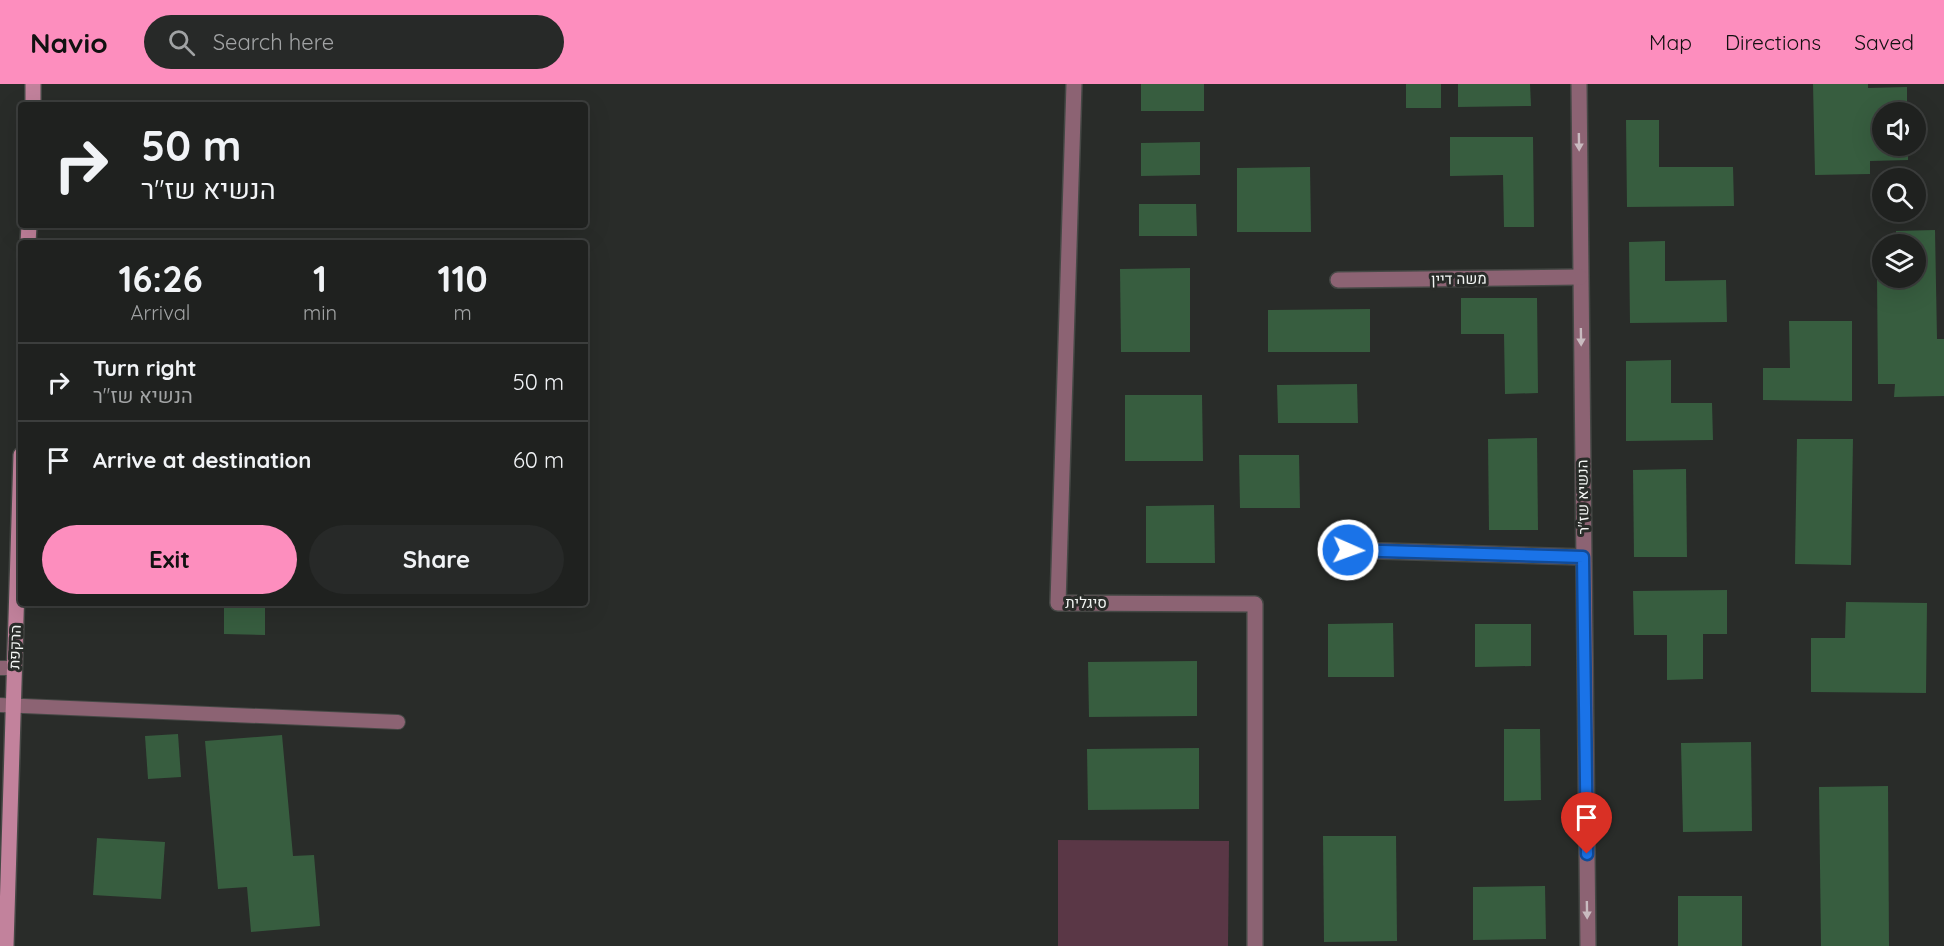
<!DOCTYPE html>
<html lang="en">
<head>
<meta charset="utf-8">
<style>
  body { margin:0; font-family:Quicksand,Heebo,sans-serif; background:#272928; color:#f1f3f6; height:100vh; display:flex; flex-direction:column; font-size:22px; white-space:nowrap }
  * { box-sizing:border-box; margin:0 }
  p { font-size:20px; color:#a1a3a4 }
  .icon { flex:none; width:33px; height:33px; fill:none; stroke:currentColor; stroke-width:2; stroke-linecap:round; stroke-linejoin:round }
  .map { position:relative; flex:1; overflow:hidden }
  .details { position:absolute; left:18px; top:156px; width:570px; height:366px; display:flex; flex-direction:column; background:#1f211f; border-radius:6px; box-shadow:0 6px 24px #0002,0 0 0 2px #3c3e3d }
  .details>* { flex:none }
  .banner { position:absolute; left:18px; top:18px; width:570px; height:126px; border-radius:6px; box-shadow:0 6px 24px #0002,0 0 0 2px #3c3e3d; background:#1f211f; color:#f1f3f6; overflow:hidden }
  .controls { position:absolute; left:1872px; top:18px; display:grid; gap:12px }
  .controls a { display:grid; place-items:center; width:54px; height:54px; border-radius:50%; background:#1f211f; box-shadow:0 6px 24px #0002,0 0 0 2px #3c3e3d; font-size:30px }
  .pin { position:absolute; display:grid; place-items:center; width:51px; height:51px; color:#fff; margin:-62px -26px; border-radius:50% 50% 50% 0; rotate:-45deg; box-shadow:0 0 6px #0007 }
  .pin .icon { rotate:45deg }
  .me { position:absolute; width:66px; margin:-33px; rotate:92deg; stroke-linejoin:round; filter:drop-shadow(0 0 4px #0008) }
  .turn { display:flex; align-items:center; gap:21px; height:126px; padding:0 24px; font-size:27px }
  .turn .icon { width:78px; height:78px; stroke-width:2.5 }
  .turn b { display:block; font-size:42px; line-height:51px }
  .eta { display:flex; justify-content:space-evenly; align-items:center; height:102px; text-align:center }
  .eta b { font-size:36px; font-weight:800; line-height:42px }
  .action { display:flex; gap:12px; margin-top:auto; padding:12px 24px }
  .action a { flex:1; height:69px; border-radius:36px; background:#fd8ebe; color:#111; font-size:24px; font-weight:800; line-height:69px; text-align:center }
  .action a+a { background:#272928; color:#f1f3f6 }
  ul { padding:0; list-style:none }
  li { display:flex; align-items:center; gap:18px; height:78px; padding:0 24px; border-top:2px solid #3c3e3d }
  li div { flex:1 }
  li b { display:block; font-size:22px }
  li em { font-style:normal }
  header { display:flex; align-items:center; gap:36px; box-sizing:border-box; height:84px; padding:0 30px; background:#fd8ebe; color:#111 }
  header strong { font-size:28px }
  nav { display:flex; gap:33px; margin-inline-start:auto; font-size:21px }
  .search { width:420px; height:54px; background:#272928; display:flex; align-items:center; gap:15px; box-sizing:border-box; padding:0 21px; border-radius:33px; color:#a1a3a4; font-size:22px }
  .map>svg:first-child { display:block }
</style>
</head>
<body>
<header>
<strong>Navio</strong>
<div class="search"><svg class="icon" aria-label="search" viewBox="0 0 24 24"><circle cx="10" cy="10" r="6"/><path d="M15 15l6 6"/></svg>Search here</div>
<nav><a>Map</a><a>Directions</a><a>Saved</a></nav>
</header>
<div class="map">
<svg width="1944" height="862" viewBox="0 0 1944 862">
  <rect width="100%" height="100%" fill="#292c29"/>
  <polygon fill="#5a3746" points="1058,756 1229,757 1228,862 1058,862"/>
  <g fill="#375d3f">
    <rect x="1141" y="0" width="63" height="27"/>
    <rect x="1406" y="0" width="35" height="24"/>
    <polygon points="1458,0 1530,0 1531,22 1458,23"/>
    <polygon points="1813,0 1868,0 1868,4 1907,3 1907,28 1882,28 1882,62 1908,62 1908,76 1870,77 1870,90 1815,91"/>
    <polygon points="1626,36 1659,36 1659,83 1733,83 1734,122 1627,123"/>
    <polygon points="1450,53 1533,53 1534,143 1504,143 1503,91 1450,92"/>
    <polygon points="1200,58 1200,91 1141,92 1141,59"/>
    <polygon points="1310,83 1311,148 1237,148 1237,84"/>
    <polygon points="1139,120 1196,120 1197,152 1139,152"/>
    <polygon points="1935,146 1937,255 1944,255 1944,312 1894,313 1895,300 1878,300 1877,193 1916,194 1916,160 1896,160 1896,147"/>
    <polygon points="1665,157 1665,197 1726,196 1727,238 1630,239 1629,158"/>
    <polygon points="1190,184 1190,268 1121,268 1120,185"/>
    <polygon points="1461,214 1537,214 1538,309 1505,310 1504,250 1461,250"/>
    <polygon points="1370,225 1370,268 1268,268 1268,226"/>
    <polygon points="1789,237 1852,237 1852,317 1763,316 1763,284 1790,284"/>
    <polygon points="1671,276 1671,319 1712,319 1713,356 1626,357 1626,277"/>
    <polygon points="1357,300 1358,339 1278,339 1277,301"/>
    <polygon points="1125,311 1202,311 1203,377 1125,377"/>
    <polygon points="1537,354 1538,446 1489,446 1488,355"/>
    <polygon points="1797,355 1853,355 1851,481 1795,480"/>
    <polygon points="1239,371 1299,371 1300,424 1240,424"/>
    <polygon points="1686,385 1687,473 1634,473 1633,386"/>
    <polygon points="1214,421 1215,479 1146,479 1146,422"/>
    <polygon points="1727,506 1727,550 1703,550 1703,595 1667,596 1667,551 1634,551 1633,507"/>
    <polygon points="1846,518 1927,519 1926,609 1811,608 1811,554 1845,554"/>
    <polygon points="224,519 265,519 265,551 224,550"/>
    <polygon points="1393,539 1394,593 1328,593 1328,540"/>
    <polygon points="1475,540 1531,540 1531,582 1475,583"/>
    <polygon points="1197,577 1197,632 1089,633 1088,578"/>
    <polygon points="1504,645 1540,645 1541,716 1504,717"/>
    <polygon points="178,650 181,693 148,695 145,652"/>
    <polygon points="282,651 293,772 314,771 320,842 251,848 247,803 218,805 205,657"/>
    <polygon points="1751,658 1752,747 1683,748 1681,659"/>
    <polygon points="1199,664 1199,725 1088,726 1087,665"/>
    <polygon points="1888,702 1889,862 1821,862 1819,703"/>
    <polygon points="1323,752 1396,752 1397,857 1324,858"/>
    <polygon points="97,754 165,758 161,815 93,811"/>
    <polygon points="1545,802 1546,855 1473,856 1473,803"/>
    <rect x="1678" y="812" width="64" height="50"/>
  </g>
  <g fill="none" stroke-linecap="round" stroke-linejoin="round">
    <g stroke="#454845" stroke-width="16">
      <g id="service">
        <polyline points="0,584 15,584"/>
        <polyline points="0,621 398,638"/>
      </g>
    </g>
    <g stroke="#454845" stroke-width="18">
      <g id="minor">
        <polyline points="1074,0 1058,519 1255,520 1255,862"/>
        <polyline points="1579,0 1588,862"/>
        <polyline points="1338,196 1580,193"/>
        <polyline points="1348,466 1583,473"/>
      </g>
    </g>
    <g stroke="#454845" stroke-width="18">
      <g id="secondary">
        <polyline points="33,21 33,0"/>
        <polyline points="28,159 29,141"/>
        <polyline points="6,862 21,371"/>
      </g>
    </g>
    <use href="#service" stroke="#8c6373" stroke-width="14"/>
    <use href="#minor" stroke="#8c6373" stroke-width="15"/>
    <use href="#secondary" stroke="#c2829c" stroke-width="15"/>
  </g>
  <defs><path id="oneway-solid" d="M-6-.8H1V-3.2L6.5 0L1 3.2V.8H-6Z" transform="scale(1.5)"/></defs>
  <g fill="#c9bbc0">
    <use href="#oneway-solid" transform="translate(1579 58) rotate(89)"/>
    <use href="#oneway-solid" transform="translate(1581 253) rotate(89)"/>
    <use href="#oneway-solid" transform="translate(1587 826) rotate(89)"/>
  </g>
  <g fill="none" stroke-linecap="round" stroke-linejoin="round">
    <g stroke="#114b97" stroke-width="15">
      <polyline id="route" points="1348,466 1583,473 1587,770"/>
    </g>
    <use href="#route" stroke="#1a73e8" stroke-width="10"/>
  </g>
  <g text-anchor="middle" stroke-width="6" stroke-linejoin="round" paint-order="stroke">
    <g font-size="15" fill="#f2f5f3" stroke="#292c29">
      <text transform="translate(1459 195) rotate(-1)" y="5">משה דיין</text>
      <text transform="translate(1583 413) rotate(-91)" y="5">הנשיא שז"ר</text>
      <text x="1086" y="524">סיגלית</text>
      <text transform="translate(15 563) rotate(-88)" y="5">הרקפת</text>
    </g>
  </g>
</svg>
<div class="controls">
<a><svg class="icon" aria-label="sound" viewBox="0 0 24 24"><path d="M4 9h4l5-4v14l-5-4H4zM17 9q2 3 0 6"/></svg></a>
<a><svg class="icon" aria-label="search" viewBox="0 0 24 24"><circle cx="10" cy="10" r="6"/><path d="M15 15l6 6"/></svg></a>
<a><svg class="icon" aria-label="layers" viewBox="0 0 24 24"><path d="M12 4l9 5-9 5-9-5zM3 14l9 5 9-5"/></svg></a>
</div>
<div class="pin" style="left:1587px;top:770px;background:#d93025"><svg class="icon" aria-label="arrive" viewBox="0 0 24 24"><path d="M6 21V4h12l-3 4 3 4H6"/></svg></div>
<svg class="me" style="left:1348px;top:466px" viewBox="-20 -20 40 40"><circle r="17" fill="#1a73e8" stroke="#fff" stroke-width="3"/><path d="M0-11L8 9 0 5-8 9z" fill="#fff"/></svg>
<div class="banner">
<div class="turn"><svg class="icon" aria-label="right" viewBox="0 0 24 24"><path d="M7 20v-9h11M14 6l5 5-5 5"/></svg><div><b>50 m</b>הנשיא שז&quot;ר</div></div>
</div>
<section class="details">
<div class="eta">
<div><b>16:26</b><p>Arrival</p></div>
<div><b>1</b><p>min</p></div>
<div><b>110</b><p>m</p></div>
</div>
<ul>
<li><svg class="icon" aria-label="right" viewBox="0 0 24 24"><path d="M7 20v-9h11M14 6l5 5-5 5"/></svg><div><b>Turn right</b><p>הנשיא שז&quot;ר</p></div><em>50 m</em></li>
<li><svg class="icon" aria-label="arrive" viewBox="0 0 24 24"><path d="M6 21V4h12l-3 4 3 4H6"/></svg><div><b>Arrive at destination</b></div><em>60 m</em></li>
</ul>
<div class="action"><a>Exit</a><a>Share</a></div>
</section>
</div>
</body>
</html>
